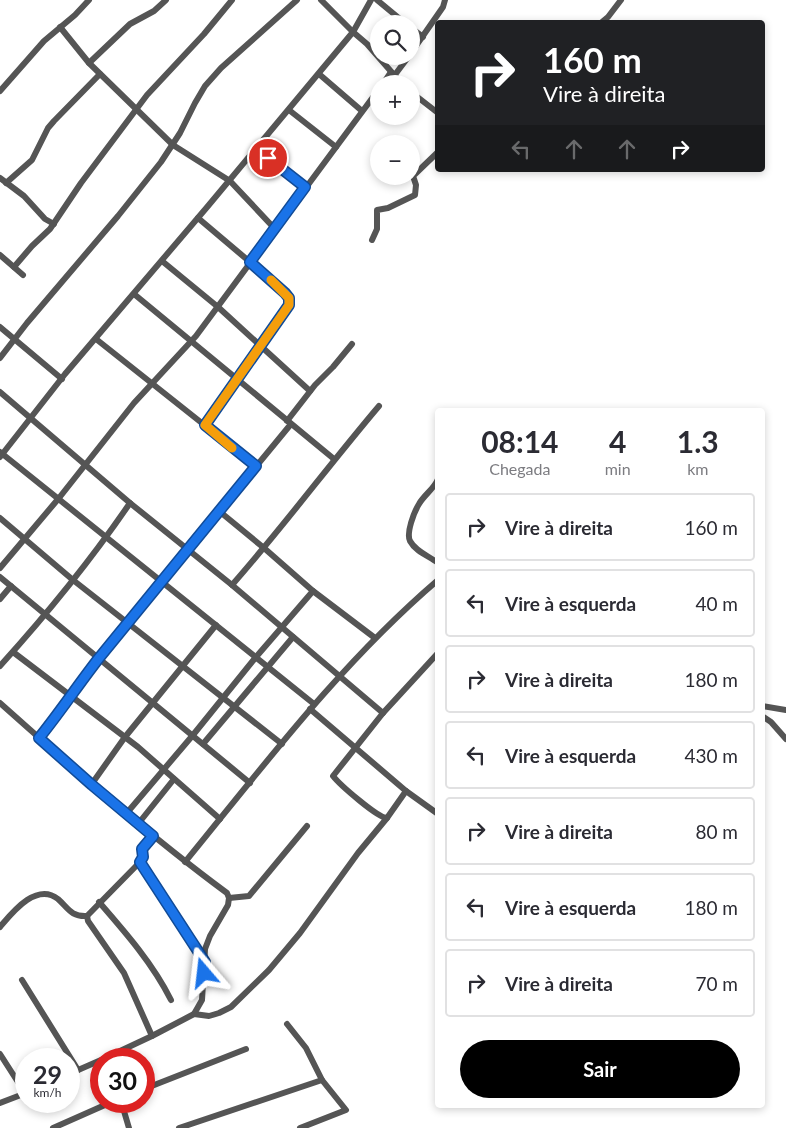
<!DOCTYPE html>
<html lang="pt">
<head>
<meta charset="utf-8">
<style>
  body { margin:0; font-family:Lato,sans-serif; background:#f7f7f7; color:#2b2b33; height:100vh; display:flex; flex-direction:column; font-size:19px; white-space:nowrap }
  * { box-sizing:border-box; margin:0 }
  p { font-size:16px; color:#7c7c81 }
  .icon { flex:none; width:28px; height:28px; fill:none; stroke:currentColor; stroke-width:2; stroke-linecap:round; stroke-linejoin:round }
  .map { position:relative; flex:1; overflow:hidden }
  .details { position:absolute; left:435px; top:408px; width:330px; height:700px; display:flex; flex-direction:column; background:#fff; border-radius:5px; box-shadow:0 2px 8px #0003 }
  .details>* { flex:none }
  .hud { position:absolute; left:435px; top:20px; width:330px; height:152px; border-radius:5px; box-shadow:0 2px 8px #0003; background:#202124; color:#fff; overflow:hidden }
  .fabs { position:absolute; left:370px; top:15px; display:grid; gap:10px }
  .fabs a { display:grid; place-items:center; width:50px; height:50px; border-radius:50%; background:#fff; box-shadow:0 2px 8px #0003; font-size:25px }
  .speed { position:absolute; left:15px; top:1048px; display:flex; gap:10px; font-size:25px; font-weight:700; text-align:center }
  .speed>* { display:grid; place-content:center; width:65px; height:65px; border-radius:50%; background:#fff; box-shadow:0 2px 8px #0003; line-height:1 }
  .speed small { font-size:12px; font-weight:400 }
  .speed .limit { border:8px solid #d22; background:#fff; color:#111 }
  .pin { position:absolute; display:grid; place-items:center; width:42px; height:42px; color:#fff; margin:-21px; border:2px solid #fff; border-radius:50%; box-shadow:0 1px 5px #0007 }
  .me { position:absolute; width:55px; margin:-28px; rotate:343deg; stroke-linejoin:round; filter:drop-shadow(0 0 4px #0008) }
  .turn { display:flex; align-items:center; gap:18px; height:105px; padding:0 25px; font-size:22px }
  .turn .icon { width:65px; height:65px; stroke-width:2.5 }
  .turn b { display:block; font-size:35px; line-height:42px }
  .lanes { display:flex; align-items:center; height:48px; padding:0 25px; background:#0003; justify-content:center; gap:25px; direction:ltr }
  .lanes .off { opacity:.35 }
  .eta { display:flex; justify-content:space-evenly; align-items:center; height:85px; text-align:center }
  .eta b { font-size:30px; font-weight:700; line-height:35px }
  .action { display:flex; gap:10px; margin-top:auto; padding:10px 25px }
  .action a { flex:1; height:58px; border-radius:30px; background:#000; color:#fff; font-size:20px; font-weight:700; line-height:58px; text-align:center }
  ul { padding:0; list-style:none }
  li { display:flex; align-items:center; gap:15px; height:68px; margin:0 10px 8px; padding:0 15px; border:2px solid #e1e1e2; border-radius:5px }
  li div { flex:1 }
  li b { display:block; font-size:19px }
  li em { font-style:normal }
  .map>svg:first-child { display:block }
</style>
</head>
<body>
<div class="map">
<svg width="786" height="1128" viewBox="0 0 786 1128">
  <rect width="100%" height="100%" fill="#fff"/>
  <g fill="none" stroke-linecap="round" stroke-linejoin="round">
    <g stroke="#555" stroke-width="6">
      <polyline points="371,0 353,32 367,44 402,84"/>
      <polyline points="377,0 406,24"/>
      <polyline points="602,22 608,17 621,0"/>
      <polyline points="60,27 89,63 173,145 230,181 275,229"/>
      <polyline points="411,28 423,37"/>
      <polyline points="411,53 443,7 445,0"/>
      <polyline points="89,63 130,24 154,11 166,0"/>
      <polyline points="319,74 362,111"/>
      <polyline points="394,76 409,56"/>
      <polyline points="383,84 391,72"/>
      <polyline points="0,91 44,41 75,15 89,0"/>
      <polyline points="411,92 438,113"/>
      <polyline points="289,110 336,147"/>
      <polyline points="256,149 305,187"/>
      <polyline points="0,178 24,196 45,219 54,224"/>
      <polyline points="6,183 32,160 48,128 54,121 100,74"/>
      <polyline points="198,218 250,262 289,298 289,305 205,425"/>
      <polyline points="372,240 377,229 377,210 388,208 415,195 416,185 413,176 438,152"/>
      <polyline points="0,255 23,275"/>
      <polyline points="162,261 218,307 310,391"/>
      <polyline points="14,267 32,246 50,229 81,183 147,95 204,34 232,0"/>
      <polyline points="134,294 334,459"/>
      <polyline points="0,327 62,379"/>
      <polyline points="96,339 256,466"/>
      <polyline points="0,358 27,323 118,216 161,162 180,133 195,103 205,86 221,68 297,0"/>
      <polyline points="0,392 130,503 232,585 383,713"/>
      <polyline points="287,421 315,385 333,367 352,344"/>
      <polyline points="0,452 314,704"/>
      <polyline points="0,457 65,374 208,206 353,32 321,0"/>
      <path d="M 438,479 C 434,489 424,495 419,504 C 414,512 406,533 410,541 C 416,552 429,556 438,563"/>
      <polyline points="219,511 264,548 313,591 375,638"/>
      <polyline points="0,518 73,580 282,744"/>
      <polyline points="0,568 59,498 134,403 196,336 379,89"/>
      <polyline points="0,577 250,783"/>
      <path d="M 232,585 C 283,527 329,465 379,406"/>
      <polyline points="0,599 11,586"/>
      <polyline points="13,652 138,747 220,819"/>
      <path d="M 0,666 C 47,614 91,560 130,503"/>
      <path d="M 0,703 C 74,769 147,834 227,893 L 229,898 L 228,905 L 210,936 L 205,949 L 202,1000 L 194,1014 L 152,1036 L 103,1059"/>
      <polyline points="762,706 786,710"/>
      <polyline points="310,709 406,791 438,814"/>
      <polyline points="762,716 771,722 786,739"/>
      <path d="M 39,738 C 60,712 78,685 99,658 L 291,424"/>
      <polyline points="203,744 293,637"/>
      <polyline points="91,785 125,737 216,625"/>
      <path d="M 406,791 L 387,818 C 378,818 340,785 333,776 L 383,713 L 438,653"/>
      <polyline points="126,814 193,735 256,657 313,591"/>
      <polyline points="138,824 174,779"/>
      <polyline points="140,862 205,962"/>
      <path d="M 185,862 C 265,764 341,663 438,580"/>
      <polyline points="229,898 249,896 307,826"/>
      <path d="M 99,902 C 126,933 153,964 171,1000"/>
      <polyline points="87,916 88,921 124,973 152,1036"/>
      <path d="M 0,927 C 12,913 36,882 58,899 C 68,908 71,917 87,916 L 142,860 L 142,849 L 153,835"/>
      <polyline points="22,980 78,1070"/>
      <polyline points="194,1014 209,1016 219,1013 231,1007 269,970 300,933 358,853 387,818"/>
      <polyline points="287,1024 306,1048 322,1080 346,1110 300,1128"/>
      <polyline points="0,1054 25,1093"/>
      <polyline points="69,1074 101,1060"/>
      <polyline points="144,1089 246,1049"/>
      <polyline points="121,1101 129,1128"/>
      <polyline points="0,1103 26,1093"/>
      <polyline points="53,1128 114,1101"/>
      <polyline points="179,1128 322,1080"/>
    </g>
  </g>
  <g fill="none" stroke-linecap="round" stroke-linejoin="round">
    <g stroke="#114b97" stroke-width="12">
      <path id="route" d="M 204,973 L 205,962 L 140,862 L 143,857 L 142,849 L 153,836 L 92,785 L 39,738 C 60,712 78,685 99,658 L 256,466 L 205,425 L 289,305 L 289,298 L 285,293 L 250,262 L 305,187 L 268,158"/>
    </g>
    <use href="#route" stroke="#1a73e8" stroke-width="9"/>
    <polyline stroke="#f59e0b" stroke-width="9" points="232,448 205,425 289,305 289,298 271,280"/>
  </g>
</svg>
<div class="fabs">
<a><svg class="icon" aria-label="search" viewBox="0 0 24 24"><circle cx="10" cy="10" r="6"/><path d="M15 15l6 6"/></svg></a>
<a>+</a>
<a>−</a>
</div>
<div class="speed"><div>29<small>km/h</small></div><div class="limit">30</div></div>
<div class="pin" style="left:268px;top:158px;background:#d93025"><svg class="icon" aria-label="arrive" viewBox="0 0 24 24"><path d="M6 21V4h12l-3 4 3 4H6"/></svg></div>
<svg class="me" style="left:204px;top:973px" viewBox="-20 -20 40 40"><path d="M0-17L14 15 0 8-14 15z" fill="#1a73e8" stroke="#fff" stroke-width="4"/></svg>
<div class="hud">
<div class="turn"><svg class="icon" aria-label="right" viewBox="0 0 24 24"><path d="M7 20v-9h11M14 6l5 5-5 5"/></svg><div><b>160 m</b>Vire à direita</div></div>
<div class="lanes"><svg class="icon off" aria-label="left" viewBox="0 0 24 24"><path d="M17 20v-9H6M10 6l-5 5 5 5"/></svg><svg class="icon off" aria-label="ahead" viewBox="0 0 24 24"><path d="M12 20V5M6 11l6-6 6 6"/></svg><svg class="icon off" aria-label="ahead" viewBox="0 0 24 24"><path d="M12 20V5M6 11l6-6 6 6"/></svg><svg class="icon" aria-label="right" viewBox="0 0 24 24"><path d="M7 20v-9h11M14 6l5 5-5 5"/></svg></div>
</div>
<section class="details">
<div class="eta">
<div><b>08:14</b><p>Chegada</p></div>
<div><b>4</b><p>min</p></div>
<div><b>1.3</b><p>km</p></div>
</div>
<ul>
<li><svg class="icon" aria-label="right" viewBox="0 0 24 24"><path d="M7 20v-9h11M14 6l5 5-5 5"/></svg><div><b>Vire à direita</b></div><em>160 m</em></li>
<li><svg class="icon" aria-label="left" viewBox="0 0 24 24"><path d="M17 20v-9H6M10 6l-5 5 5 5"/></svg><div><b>Vire à esquerda</b></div><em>40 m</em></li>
<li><svg class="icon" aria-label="right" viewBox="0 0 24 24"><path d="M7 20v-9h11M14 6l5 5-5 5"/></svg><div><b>Vire à direita</b></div><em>180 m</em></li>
<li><svg class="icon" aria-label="left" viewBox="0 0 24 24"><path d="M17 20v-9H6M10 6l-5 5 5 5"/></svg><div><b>Vire à esquerda</b></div><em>430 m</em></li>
<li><svg class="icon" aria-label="right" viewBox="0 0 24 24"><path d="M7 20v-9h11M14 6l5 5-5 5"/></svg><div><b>Vire à direita</b></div><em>80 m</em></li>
<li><svg class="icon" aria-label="left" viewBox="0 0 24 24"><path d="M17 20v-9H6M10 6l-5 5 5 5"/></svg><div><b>Vire à esquerda</b></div><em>180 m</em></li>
<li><svg class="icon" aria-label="right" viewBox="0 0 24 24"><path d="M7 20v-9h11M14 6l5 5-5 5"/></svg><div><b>Vire à direita</b></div><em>70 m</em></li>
</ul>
<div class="action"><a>Sair</a></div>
</section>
</div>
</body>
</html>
